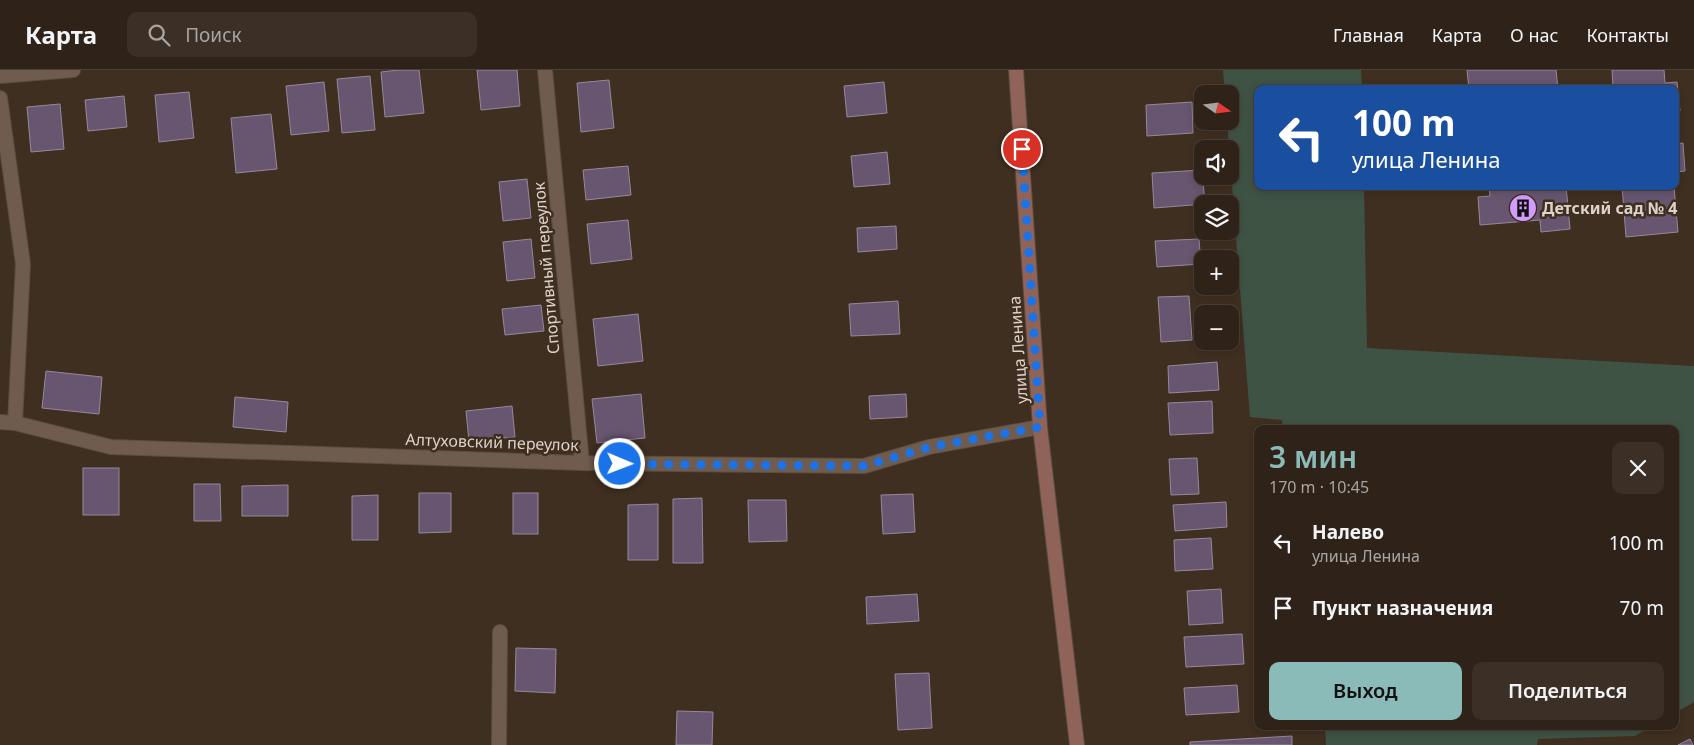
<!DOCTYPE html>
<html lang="ru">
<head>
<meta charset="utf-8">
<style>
  body { margin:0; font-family:"Noto Sans",sans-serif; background:#3b2f26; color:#f1f3f6; height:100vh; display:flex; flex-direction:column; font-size:19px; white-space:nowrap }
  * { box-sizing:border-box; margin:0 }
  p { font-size:16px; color:#a7a4a2 }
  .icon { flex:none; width:28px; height:28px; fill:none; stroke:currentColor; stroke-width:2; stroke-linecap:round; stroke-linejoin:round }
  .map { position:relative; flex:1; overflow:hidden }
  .sheet { position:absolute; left:1254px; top:355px; width:425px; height:305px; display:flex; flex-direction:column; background:#2f2319; border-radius:10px; box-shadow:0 2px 8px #0003,0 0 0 1px #4a4038 }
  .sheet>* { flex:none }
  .top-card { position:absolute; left:1254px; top:15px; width:425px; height:105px; border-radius:10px; box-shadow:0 2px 8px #0003,0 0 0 1px #4a4038; background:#1a4fa0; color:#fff; overflow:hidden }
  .needle { width:32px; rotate:104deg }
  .buttons { position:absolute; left:1194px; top:15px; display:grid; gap:10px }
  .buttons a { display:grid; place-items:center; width:45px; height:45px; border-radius:10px; background:#2f2319; box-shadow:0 2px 8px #0003,0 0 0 1px #4a4038; font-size:25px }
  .pin { position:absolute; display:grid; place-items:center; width:42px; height:42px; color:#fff; margin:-21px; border:2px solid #fff; border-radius:50%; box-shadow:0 1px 5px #0007 }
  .me { position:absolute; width:55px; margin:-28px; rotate:91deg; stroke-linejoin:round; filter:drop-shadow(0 0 4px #0008) }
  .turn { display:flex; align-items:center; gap:18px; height:105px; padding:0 15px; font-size:22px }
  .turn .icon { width:65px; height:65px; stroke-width:2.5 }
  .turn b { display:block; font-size:35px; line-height:42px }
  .round { display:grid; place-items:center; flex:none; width:52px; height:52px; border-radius:10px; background:#3b2f26 }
  .head { display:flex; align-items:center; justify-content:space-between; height:85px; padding:0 15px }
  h1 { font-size:30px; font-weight:600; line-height:38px; color:#8bbbb9 }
  .action { display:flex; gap:10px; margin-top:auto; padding:10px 15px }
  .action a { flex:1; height:58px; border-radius:10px; background:#8bbbb9; color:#111; font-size:20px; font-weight:600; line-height:58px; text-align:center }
  .action a+a { background:#3b2f26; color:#f1f3f6 }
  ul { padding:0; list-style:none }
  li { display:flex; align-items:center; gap:15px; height:65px; padding:0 15px }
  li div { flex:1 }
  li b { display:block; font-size:19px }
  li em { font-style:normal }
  header { display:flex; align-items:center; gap:30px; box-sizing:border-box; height:70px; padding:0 25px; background:#2f2319; border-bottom:1px solid #4a4038 }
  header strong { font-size:24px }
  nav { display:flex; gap:28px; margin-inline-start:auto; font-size:18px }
  .search { width:350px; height:45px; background:#3b2f26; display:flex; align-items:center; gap:12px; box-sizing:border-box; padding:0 18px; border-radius:10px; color:#a7a4a2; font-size:19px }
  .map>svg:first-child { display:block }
</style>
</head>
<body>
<header>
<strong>Карта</strong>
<div class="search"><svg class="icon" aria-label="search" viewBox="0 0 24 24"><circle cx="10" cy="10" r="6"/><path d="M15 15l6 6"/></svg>Поиск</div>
<nav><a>Главная</a><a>Карта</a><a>О нас</a><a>Контакты</a></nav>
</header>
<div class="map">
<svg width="1694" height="675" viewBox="0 0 1694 675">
  <rect width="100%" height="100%" fill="#3f2f21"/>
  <g fill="#3f5345">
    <polygon points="1223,0 1361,0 1362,19 1258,19 1258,116 1364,116 1367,278 1694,296 1694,632 1675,643 1675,359 1283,359 1282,350 1250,347 1227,51 1230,51 1230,24 1225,24"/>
    <polygon points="1325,656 1652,656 1635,666 1538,669 1537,675 1326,675"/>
  </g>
  <g fill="#685670" stroke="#96889b">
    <polygon points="399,0 419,0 424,43 385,47 381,2"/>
    <polygon points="477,0 517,0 520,36 481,40"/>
    <polygon points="1467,0 1556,0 1558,19 1469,19"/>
    <polygon points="1612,0 1664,0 1665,13 1677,12 1680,41 1675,41 1675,19 1613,19"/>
    <polygon points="370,6 375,60 342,63 337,9"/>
    <polygon points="609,10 614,58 581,62 577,13"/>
    <polygon points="324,12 329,61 291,65 286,16"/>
    <polygon points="884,12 887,43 847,47 844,16"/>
    <polygon points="189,22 194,68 159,72 155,25"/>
    <polygon points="124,26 127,57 88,61 85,30"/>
    <polygon points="1192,32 1193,63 1147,66 1146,35"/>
    <polygon points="60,34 64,79 31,82 27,37"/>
    <polygon points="271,44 277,99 236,103 231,48"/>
    <polygon points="1683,73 1685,101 1675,102 1675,74"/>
    <polygon points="887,82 890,114 854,117 851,86"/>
    <polygon points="628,96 631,125 586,130 583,100"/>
    <polygon points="1202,100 1205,134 1154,138 1152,103"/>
    <polygon points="527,109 531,148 503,151 499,112"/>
    <polygon points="1489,116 1566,116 1570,159 1541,162 1540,150 1480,155 1478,127 1490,126"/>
    <polygon points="1622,116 1674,116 1678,162 1626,167"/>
    <polygon points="628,150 632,189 591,194 587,154"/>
    <polygon points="896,156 897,179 858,182 857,158"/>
    <polygon points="531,169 535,208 507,211 503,172"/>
    <polygon points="1199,169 1201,194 1157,197 1155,171"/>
    <polygon points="1189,226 1192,270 1161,272 1158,227"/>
    <polygon points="898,231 900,264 851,266 849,234"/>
    <polygon points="541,235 544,261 505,265 502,239"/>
    <polygon points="638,244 643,291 598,296 593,249"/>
    <polygon points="1217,292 1219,320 1169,323 1168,296"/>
    <polygon points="46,301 102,307 99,344 42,338"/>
    <polygon points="641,324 645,368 597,373 592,329"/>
    <polygon points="906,324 907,347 870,349 869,326"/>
    <polygon points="235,327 288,332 286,362 233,357"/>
    <polygon points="1212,331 1213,363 1170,365 1168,333"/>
    <polygon points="512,336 515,367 469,371 466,341"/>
    <polygon points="1197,388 1199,424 1171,425 1169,389"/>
    <rect x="83" y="398" width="36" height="47"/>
    <polygon points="194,414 220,414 221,451 194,451"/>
    <polygon points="288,415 288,446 242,446 242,416"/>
    <polygon points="419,423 451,423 451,462 419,463"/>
    <rect x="513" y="423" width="25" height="41"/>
    <polygon points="913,424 915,462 883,464 881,425"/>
    <polygon points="378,425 378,470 352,470 352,426"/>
    <polygon points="702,428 703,493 673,493 673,429"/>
    <polygon points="748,430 786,430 787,471 749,472"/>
    <polygon points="1226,432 1227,457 1175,461 1173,435"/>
    <polygon points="658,434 658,490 628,490 628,435"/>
    <polygon points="1211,468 1213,499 1175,501 1174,470"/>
    <polygon points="1221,519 1223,553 1189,555 1187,521"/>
    <polygon points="917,524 919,551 867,554 866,527"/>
    <polygon points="1242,564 1244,594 1186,597 1184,567"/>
    <polygon points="516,578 556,579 555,623 515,621"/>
    <polygon points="929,603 932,658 898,660 895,604"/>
    <polygon points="1237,615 1239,642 1186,645 1184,618"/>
    <polygon points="677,641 713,642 712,675 676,675"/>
    <polygon points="1292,666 1292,675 1190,675 1190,672"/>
    <polygon points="1690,669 1693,675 1678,675"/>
  </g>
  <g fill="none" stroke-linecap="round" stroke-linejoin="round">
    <g stroke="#5a4c40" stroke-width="16">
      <polyline id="service" points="0,28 23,194 15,353"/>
    </g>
    <g stroke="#5a4c40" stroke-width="16">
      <g id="minor">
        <polyline points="545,0 582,393"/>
        <polyline points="0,6 73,0"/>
        <polyline points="0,352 15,353 111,377 582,393 864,396 929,377 1040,357"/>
        <polyline points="499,675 500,562"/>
      </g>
    </g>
    <g stroke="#5a4c40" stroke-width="16">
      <polyline id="secondary" points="1016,0 1040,357 1077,675"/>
    </g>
    <use href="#service" stroke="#6f5c4e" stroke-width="14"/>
    <use href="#minor" stroke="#6f5c4e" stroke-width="14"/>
    <use href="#secondary" stroke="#906359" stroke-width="14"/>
  </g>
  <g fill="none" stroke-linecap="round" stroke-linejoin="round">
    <polyline stroke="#1a73e8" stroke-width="9" stroke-dasharray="0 16.2" points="620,394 864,396 930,377 1040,357 1022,79"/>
  </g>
  <defs>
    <g id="building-disc" transform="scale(1.4375)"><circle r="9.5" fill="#d29cfd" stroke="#3f2f21"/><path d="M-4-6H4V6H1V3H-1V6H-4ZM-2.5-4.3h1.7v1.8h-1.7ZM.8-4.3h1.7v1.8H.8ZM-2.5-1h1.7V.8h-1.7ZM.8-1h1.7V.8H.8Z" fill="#111"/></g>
  </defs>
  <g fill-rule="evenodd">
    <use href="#building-disc" x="1523" y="138"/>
  </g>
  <g text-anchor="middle" stroke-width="5" stroke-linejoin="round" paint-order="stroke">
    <g font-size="16" font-weight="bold" fill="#ded3ca" stroke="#3f2f21" text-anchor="start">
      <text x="1542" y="144">Детский сад № 4</text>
    </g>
    <g font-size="16" fill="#ded3ca" stroke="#3f2f21">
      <text transform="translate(546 198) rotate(-95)" y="6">Спортивный переулок</text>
      <text transform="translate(1018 280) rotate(-94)" y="6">улица Ленина</text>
      <text transform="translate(492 372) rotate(2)" y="6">Алтуховский переулок</text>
    </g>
  </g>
</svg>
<div class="buttons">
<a><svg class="needle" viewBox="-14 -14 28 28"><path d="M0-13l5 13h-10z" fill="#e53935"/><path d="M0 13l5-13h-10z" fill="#a7a4a2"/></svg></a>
<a><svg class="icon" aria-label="sound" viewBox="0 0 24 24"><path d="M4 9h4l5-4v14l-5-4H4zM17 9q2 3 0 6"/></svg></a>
<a><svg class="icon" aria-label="layers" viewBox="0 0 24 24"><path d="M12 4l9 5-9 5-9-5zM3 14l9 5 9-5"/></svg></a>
<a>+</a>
<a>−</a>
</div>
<div class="pin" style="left:1022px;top:79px;background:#d93025"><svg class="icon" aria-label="arrive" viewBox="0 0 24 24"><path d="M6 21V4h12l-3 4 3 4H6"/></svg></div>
<svg class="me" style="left:620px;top:394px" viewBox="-20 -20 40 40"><circle r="17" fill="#1a73e8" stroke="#fff" stroke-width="3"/><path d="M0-11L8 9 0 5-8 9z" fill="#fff"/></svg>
<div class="top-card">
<div class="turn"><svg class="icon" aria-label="left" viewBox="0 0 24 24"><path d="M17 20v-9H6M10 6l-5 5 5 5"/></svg><div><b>100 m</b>улица Ленина</div></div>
</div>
<section class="sheet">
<div class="head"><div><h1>3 мин</h1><p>170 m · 10:45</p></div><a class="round"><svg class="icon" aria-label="close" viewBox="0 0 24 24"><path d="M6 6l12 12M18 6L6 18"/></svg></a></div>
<ul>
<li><svg class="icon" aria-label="left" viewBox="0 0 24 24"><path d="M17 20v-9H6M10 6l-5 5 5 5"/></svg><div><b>Налево</b><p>улица Ленина</p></div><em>100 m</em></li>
<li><svg class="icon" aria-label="arrive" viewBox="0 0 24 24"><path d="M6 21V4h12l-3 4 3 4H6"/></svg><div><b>Пункт назначения</b></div><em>70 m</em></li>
</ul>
<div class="action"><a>Выход</a><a>Поделиться</a></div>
</section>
</div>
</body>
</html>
